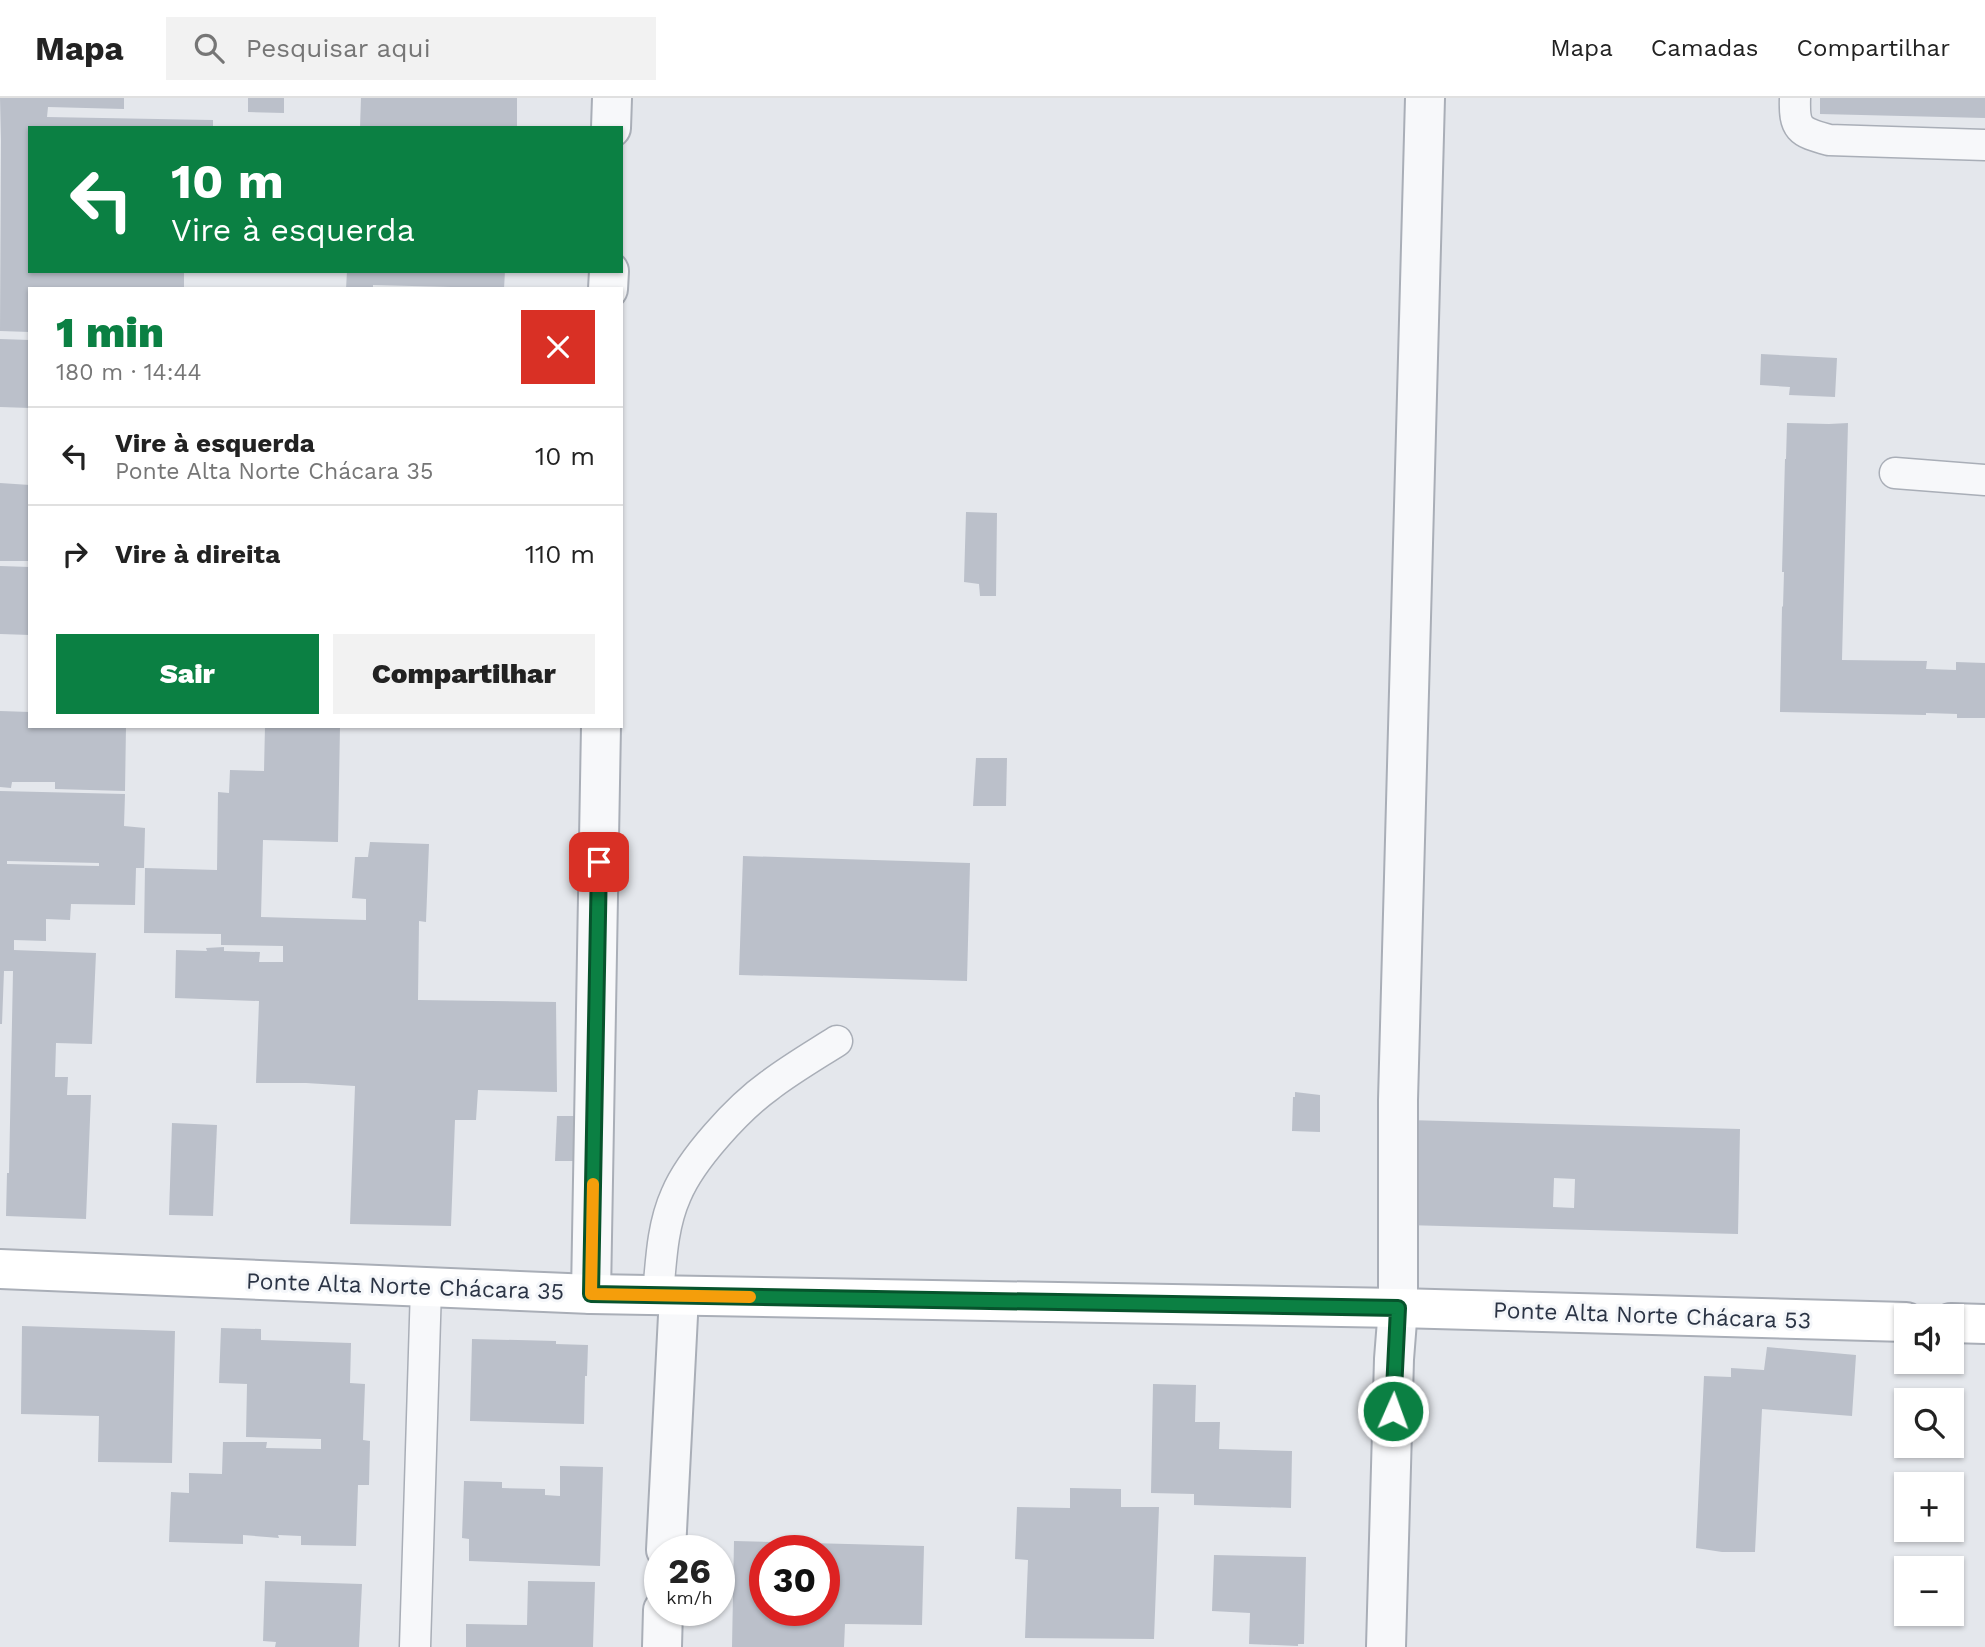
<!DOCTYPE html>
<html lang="pt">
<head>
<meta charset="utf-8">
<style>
  body { margin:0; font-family:"Work Sans",sans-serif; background:#f2f2f2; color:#222; height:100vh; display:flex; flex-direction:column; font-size:26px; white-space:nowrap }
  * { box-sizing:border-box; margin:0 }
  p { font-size:23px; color:#767676 }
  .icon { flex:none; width:38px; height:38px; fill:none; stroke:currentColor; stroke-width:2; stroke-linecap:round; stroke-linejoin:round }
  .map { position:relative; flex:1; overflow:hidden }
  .panel { position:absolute; left:28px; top:189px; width:595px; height:441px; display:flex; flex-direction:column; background:#fff; border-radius:0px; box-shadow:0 2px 5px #0004 }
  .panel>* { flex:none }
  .banner { position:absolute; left:28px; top:28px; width:595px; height:147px; border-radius:0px; box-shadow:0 2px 5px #0004; background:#0b8043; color:#fff; overflow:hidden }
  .controls { position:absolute; left:1894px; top:1206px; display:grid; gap:14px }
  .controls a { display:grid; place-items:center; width:70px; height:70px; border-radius:0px; background:#fff; box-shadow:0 2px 5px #0004; font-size:35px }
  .speed { position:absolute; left:644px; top:1437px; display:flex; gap:14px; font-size:35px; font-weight:700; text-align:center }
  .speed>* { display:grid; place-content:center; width:91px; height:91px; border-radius:50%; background:#fff; box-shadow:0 2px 5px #0004; line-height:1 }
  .speed small { font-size:18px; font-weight:400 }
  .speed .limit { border:10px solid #d22; background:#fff; color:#111 }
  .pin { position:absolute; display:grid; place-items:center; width:60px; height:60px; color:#fff; margin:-30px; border-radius:14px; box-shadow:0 4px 10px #0006 }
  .me { position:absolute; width:77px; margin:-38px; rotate:2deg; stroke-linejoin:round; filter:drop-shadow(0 0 5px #0008) }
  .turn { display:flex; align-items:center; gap:24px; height:147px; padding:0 28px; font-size:32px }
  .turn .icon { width:91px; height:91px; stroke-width:2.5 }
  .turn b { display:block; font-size:49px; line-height:60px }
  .round { display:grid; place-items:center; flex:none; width:74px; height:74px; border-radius:0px; background:#f2f2f2 }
  .summary { display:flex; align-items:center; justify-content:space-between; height:119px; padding:0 28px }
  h1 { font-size:42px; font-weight:800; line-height:52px; color:#0b8043 }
  .action { display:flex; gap:14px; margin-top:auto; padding:14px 28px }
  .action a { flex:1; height:80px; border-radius:0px; background:#0b8043; color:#fff; font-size:28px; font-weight:800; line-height:80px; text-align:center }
  .action a+a { background:#f2f2f2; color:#222 }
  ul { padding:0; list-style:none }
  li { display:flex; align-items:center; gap:21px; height:98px; padding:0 28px; border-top:2px solid #e0e0e0 }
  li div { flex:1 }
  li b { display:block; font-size:26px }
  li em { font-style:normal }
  header { display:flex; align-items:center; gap:42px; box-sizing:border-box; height:98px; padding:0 35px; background:#fff; border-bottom:2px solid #e0e0e0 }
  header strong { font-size:33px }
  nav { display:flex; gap:38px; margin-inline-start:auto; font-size:24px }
  .search { width:490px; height:63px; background:#f2f2f2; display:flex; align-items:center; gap:18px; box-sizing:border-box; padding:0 24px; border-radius:0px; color:#767676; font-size:26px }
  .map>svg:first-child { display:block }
</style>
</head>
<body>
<header>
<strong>Mapa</strong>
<div class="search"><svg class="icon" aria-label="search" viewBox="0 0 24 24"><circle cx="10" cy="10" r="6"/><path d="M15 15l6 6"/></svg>Pesquisar aqui</div>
<nav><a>Mapa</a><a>Camadas</a><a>Compartilhar</a></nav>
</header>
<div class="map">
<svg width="1985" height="1549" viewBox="0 0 1985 1549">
  <rect width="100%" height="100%" fill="#e4e7ec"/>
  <g fill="#bbc0ca" fill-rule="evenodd">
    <polygon points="0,0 124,0 124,11 48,9 47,19 213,22 213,30 30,30 30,173 184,173 184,191 30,191 30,234 0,233 1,43"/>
    <polygon points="248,0 284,0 284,15 248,14"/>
    <polygon points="361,0 517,0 517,30 360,30"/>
    <polygon points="1820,0 1985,0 1985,20 1820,16"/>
    <polygon points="347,173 505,173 504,191 451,191 451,189 373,187 373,191 346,191"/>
    <polygon points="0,241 30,242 30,310 0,309"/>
    <polygon points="1761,256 1837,260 1835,299 1789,297 1790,289 1760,287"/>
    <polygon points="1787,325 1829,326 1848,325 1842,562 1927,563 1926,571 1956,572 1956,564 1985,565 1985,620 1957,620 1957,616 1926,615 1926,617 1780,614 1782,508 1783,509 1784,474 1782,474 1785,361 1786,361"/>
    <polygon points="0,385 30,387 30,463 0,463"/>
    <polygon points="966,414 997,415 996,498 980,498 979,486 964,484"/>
    <polygon points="0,468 30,469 30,537 0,536"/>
    <polygon points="0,613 30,614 30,628 126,628 125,693 55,691 55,684 12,684 11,690 0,689"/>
    <polygon points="265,628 340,628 338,744 263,742 261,819 366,822 366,801 352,800 355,759 368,759 370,744 429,746 426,824 419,823 418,902 556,904 557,994 478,992 476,1022 455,1022 451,1128 350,1126 355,988 306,985 256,985 259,903 175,900 176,852 207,853 206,850 224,849 224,853 260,854 259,864 283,864 283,848 221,847 221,836 144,835 145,770 217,772 218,694 229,695 230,672 264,673"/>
    <polygon points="976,660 1007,660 1006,708 973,708"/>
    <path d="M 0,693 L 125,696 L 124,728 L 145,730 L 144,770 L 136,770 L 135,807 L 71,806 L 70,822 L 46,821 L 46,843 L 14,842 L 14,852 L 96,855 L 92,946 L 56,945 L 55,979 L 68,979 L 67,997 L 91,997 L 86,1121 L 6,1118 L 7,1075 L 9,1075 L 13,873 L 4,873 L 2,926 L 0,926 ZM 7,763 L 99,765 L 99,768 L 7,766 Z"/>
    <polygon points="743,758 970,765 967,883 739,877"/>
    <polygon points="1295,994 1320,997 1320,1034 1292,1033 1293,999 1295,999"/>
    <polygon points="557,1018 577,1018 575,1063 555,1063"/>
    <path d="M 1408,1022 L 1740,1031 L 1738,1136 L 1405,1127 ZM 1554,1080 L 1575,1081 L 1574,1110 L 1553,1109 Z"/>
    <polygon points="172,1025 217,1027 213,1118 169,1117"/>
    <polygon points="22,1228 175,1233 172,1365 98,1364 99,1318 21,1316"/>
    <polygon points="221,1230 261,1231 261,1242 351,1245 350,1285 365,1286 363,1342 370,1343 369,1387 358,1387 356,1448 301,1447 301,1438 278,1437 279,1440 243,1437 243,1446 169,1444 171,1394 189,1395 189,1375 222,1376 223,1344 267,1344 266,1350 321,1351 321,1341 246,1339 247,1286 219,1285"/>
    <polygon points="472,1241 556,1243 556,1246 588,1247 587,1278 585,1278 584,1326 470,1323"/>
    <polygon points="1767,1249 1856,1257 1852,1318 1762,1311 1755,1454 1722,1454 1696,1450 1704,1278 1731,1279 1731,1270 1764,1272"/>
    <polygon points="1153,1286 1196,1287 1195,1324 1220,1324 1219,1351 1292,1353 1291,1410 1194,1407 1194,1396 1151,1395"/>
    <polygon points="560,1368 603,1369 600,1468 469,1463 469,1441 462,1440 464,1383 502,1384 502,1390 545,1391 545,1397 560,1398"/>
    <polygon points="1070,1390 1121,1391 1121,1409 1159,1409 1154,1541 1025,1540 1028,1462 1015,1461 1017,1409 1070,1410"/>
    <path d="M 734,1443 L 924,1448 L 922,1527 L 845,1526 L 844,1549 L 732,1549 ZM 765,1452 L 824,1452 L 824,1512 L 765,1512 Z"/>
    <polygon points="1214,1457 1306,1459 1304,1546 1298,1546 1298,1548 1249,1546 1250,1515 1212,1513"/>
    <polygon points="265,1483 362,1486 359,1549 275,1549 276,1544 263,1543"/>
    <polygon points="528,1483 595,1484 593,1549 466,1549 466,1526 527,1527"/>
  </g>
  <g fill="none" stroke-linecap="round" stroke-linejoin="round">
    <g stroke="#a9aeb7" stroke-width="33">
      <g id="lane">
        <path d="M 1795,0 C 1794,31 1799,34 1829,42 L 1985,47"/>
        <polyline points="1895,375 1985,382"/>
        <path d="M 658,1197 C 661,1164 662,1128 676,1097 C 691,1061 738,1010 770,987 C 791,971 815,957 837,943"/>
        <polyline points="415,1549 426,1189"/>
      </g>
    </g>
    <g stroke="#a9aeb7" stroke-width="42">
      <g id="street">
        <polyline points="611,30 612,0"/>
        <polyline points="608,191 609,173"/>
        <polyline points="591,1196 601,628"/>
        <polyline points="666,1452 679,1198"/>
        <polyline points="662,1549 663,1512"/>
        <polyline points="1386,1549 1394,1261 1398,1210 1398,1002 1425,0"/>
      </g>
    </g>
    <g stroke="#a9aeb7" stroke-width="42">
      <g id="secondary">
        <polyline points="0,1171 591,1196 1398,1210 1906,1224"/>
        <polyline points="1951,1225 1985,1226"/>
      </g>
    </g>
    <use href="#lane" stroke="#f7f8fa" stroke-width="30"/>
    <use href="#street" stroke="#f7f8fa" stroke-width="38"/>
    <use href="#secondary" stroke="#fff" stroke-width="38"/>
  </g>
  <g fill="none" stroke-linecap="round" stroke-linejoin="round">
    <g stroke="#07532c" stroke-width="18">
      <polyline id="route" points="599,764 591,1196 1398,1210 1393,1313"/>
    </g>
    <use href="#route" stroke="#0b8043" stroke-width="12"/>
    <polyline stroke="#f59e0b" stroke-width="12" points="593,1086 591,1196 750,1199"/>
  </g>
  <g text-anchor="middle" stroke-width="6" stroke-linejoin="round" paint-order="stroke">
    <g font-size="23" fill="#2b3445" stroke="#f4f6f9">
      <text transform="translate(405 1188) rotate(2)" y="8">Ponte Alta Norte Chácara 35</text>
      <text transform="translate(1652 1217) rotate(2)" y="8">Ponte Alta Norte Chácara 53</text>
    </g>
  </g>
</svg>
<div class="controls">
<a><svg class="icon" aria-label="sound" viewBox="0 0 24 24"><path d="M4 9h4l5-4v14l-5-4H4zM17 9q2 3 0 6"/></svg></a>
<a><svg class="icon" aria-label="search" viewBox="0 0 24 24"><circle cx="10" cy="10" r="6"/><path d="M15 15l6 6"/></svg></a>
<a>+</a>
<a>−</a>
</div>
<div class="speed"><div>26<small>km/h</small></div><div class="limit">30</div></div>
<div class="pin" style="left:599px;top:764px;background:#d93025"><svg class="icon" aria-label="arrive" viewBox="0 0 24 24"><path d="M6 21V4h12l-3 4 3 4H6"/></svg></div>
<svg class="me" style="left:1393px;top:1313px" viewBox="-20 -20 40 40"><circle r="17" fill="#0b8043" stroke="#fff" stroke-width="3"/><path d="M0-11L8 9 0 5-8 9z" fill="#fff"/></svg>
<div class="banner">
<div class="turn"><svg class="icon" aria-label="left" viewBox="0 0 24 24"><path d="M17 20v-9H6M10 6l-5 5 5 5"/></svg><div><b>10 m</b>Vire à esquerda</div></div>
</div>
<section class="panel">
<div class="summary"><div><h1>1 min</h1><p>180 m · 14:44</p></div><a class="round" style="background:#d93025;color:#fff"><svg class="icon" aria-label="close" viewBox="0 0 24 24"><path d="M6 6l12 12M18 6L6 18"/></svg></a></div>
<ul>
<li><svg class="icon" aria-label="left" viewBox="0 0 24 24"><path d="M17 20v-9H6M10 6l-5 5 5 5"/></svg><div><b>Vire à esquerda</b><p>Ponte Alta Norte Chácara 35</p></div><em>10 m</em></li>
<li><svg class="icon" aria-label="right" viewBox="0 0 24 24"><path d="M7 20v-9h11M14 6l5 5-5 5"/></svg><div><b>Vire à direita</b></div><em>110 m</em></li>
</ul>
<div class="action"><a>Sair</a><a>Compartilhar</a></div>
</section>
</div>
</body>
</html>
